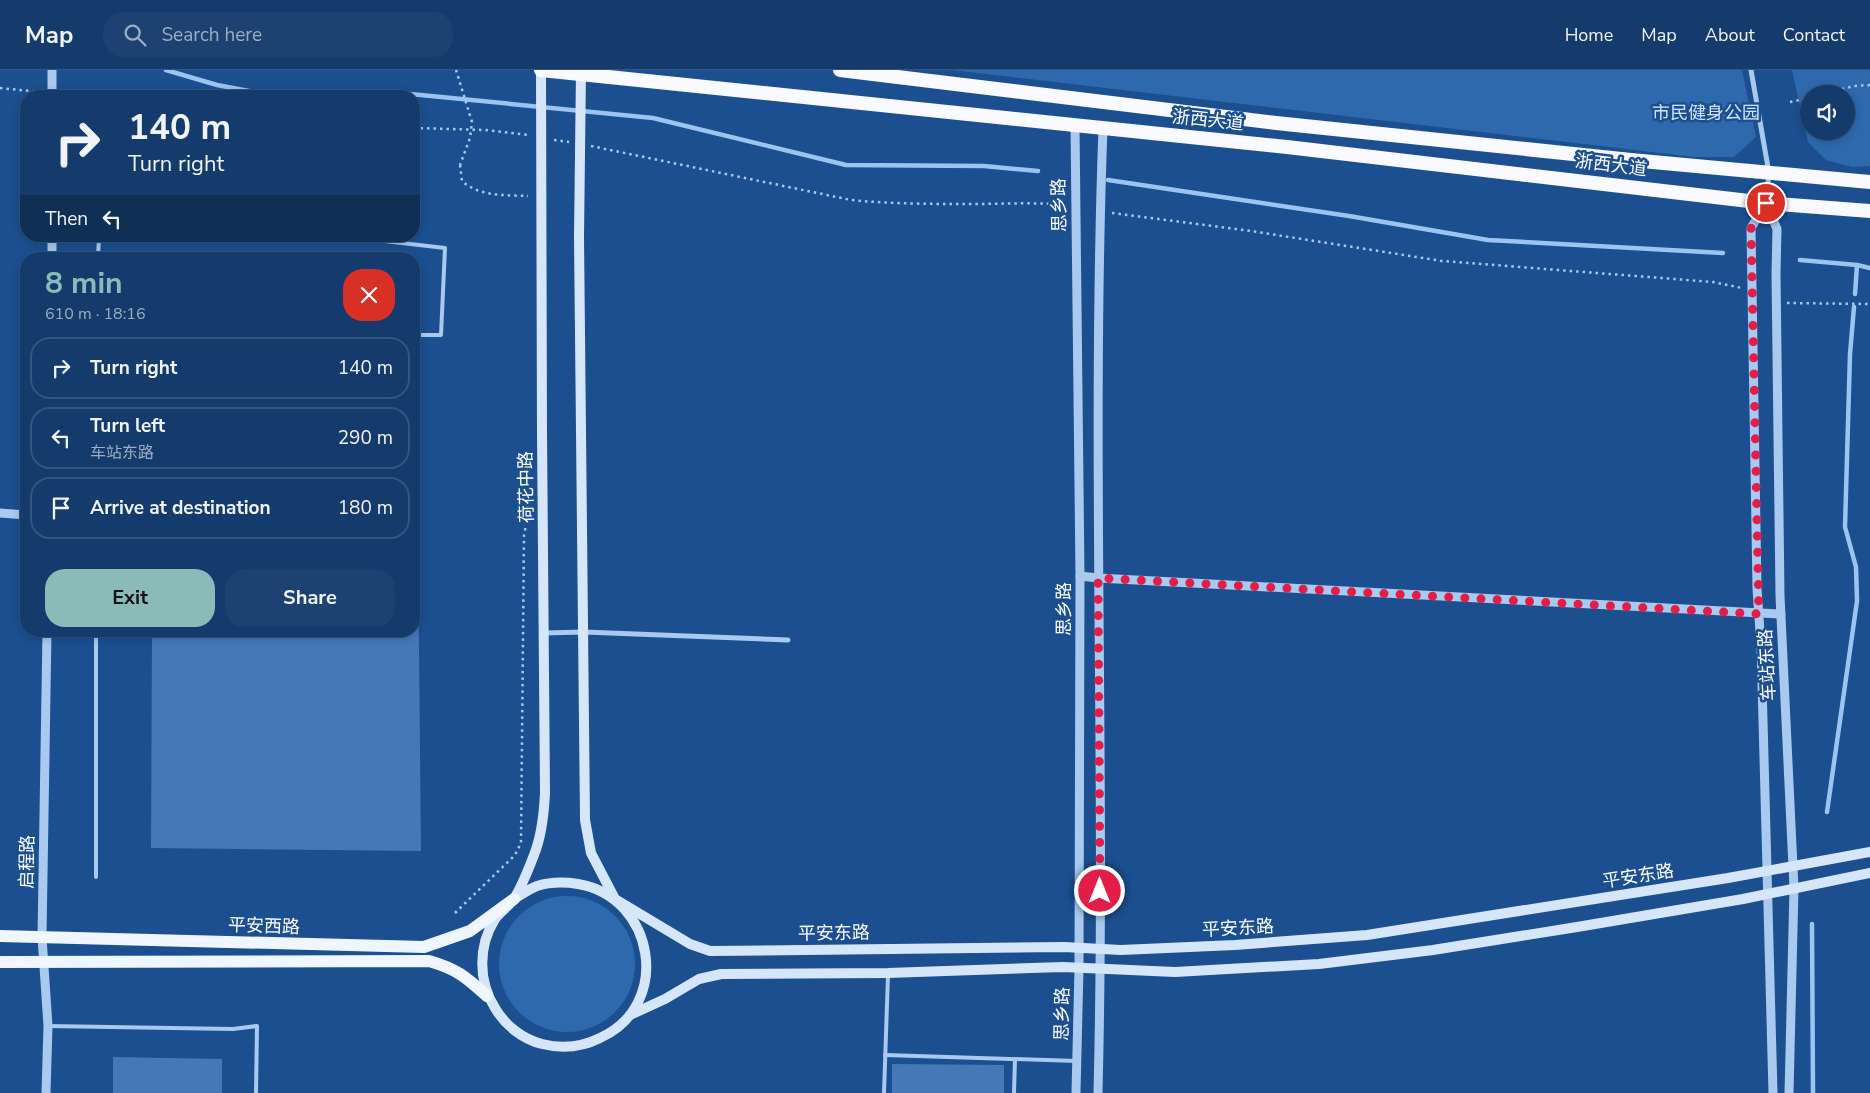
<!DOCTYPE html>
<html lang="en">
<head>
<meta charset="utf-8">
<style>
  body { margin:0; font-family:"Nunito Sans","Noto Sans SC",sans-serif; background:#1d4271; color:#f1f3f6; height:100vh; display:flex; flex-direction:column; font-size:19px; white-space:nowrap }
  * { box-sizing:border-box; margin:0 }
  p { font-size:16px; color:#9dadc1 }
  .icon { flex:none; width:28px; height:28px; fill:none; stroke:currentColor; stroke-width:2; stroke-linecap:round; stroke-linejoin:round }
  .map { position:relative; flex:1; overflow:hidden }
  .sheet { position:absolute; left:20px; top:182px; width:400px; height:385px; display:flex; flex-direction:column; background:#143b6b; border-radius:20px; box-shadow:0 2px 8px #0003,0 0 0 1px #33557e }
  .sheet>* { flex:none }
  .banner { position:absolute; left:20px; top:20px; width:400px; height:152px; border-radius:20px; box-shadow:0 2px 8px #0003,0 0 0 1px #33557e; background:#143b6b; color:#f1f3f6; overflow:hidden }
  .fabs { position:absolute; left:1800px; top:15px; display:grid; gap:10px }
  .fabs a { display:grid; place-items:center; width:55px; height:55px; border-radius:50%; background:#143b6b; box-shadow:0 2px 8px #0003,0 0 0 1px #33557e; font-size:25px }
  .pin { position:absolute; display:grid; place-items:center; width:42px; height:42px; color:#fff; margin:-21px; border:2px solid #fff; border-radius:50%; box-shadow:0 1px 5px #0007 }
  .me { position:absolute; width:55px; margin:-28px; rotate:0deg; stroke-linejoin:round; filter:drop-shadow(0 0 4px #0008) }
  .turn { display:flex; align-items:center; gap:18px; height:105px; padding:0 25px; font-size:22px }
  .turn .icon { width:65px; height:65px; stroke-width:2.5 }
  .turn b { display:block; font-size:35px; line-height:42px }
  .then { display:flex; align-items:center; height:48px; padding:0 25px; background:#0003; gap:10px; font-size:19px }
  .round { display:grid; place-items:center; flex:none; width:52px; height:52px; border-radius:20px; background:#1d4271 }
  .summary { display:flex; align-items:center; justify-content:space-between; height:85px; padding:0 25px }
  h1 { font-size:30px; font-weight:700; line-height:38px; color:#8bbbb9 }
  .cta { display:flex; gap:10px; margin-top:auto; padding:10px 25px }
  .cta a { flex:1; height:58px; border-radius:20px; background:#8bbbb9; color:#111; font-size:20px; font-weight:700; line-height:58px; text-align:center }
  .cta a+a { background:#1d4271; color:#f1f3f6 }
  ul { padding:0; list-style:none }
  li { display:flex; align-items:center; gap:15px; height:62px; margin:0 10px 8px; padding:0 15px; border:2px solid #33557e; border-radius:20px }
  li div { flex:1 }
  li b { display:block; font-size:19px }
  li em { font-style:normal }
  header { display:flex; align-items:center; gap:30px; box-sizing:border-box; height:70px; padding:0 25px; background:#143b6b; border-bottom:1px solid #33557e }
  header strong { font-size:24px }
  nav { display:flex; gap:28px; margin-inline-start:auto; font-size:18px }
  .search { width:350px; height:45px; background:#1d4271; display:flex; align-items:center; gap:12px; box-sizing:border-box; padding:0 18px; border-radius:20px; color:#9dadc1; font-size:19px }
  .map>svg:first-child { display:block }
</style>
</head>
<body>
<header>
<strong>Map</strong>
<div class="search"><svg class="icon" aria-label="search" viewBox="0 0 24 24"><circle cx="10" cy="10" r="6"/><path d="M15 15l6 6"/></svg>Search here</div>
<nav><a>Home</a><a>Map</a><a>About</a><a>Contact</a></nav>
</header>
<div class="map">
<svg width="1870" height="1023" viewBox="0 0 1870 1023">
  <rect width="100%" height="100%" fill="#1b4f8f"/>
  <g fill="#2e69ad" fill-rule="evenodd">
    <polygon points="952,0 1742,0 1756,67 1734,87 1694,87"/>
    <path d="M 1792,0 L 1870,0 L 1870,96 L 1852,97 L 1826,90 L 1808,72 ZM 1809,24 L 1846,24 L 1846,61 L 1809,61 Z"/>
    <circle cx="567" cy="894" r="68"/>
  </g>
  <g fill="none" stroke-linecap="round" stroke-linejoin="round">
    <g stroke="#9cc4f0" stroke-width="4.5">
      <polyline points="166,0 217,15 275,26"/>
      <polyline points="360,26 390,22 653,48 846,95 984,96 1038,101"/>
      <polyline points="1108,110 1349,146 1488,170 1723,183"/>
      <polyline points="1800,190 1857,195 1870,198"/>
      <polyline points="1855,224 1857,195"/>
      <polyline points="1827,742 1857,531 1856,497 1845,457 1850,284 1854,237"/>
      <polyline points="1812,854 1813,1023"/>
    </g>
  </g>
  <g fill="#4478b7">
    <polygon points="414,274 416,274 421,781 151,778 152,561 414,561"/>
    <polygon points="113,987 222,989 222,1023 113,1023"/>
    <polygon points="892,994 1004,995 1004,1023 892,1023"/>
  </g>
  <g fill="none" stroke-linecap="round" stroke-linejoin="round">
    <g stroke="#a9c9ee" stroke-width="2.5" stroke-dasharray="2.5 4" stroke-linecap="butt">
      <polyline points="0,18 40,22"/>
      <polyline points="62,23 101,26"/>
      <polyline points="1823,24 1854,16 1870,15"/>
      <polyline points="1790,32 1809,28"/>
      <polyline points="414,58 485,60 529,65"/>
      <polyline points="554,70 569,72"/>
      <path d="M 591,76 L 851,130 C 892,134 933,134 973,134 C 1004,134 1034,132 1065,135"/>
      <path d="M 460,95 L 462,111 C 480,127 506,125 528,126"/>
      <polyline points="1112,143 1251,161 1442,191 1713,212 1742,218"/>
      <polyline points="1787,233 1870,234"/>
      <polyline points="455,843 515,785 521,773 524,465 528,446 528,415"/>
    </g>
    <g stroke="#a9c9ee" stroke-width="4">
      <polyline points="341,166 445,178 441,265 414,265"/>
      <polyline points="98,189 99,166"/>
      <polyline points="96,807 96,561"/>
      <polyline points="48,956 233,959 257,956 256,1023"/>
      <polyline points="885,985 1077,991"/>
      <polyline points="884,1023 888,905"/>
      <polyline points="1014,1023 1015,989"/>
    </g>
    <g stroke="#a9c9ee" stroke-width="5">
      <polyline points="1751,0 1769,103 1766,133"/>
      <polyline points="544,563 584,562 788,570"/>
    </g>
    <g stroke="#a9c9ee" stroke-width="9">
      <polyline points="52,26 52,0"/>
      <polyline points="1075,56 1080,506 1079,898 1076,1023"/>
      <polyline points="1766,133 1751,158 1757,519 1761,576 1773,1023"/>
      <polyline points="1766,133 1777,159 1776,204 1780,526 1794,818 1789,1023"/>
      <polyline points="52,189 52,166"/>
      <polyline points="0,443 26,445"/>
      <polyline points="1080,506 1098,508 1781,544"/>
      <polyline points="46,1023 48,956 42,867 47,561"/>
      <path d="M 1098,1023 C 1106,702 1091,380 1103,58"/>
    </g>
    <g stroke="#d6e6fa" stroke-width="10">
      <polyline points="581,0 579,167 585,750 591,783 615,829 690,874 710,881 1064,877 1121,880 1235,875 1367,865 1728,808 1870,782"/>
      <path d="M 514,829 C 521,825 529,819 537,816 C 550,812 565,812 578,814 C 655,827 673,935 600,968 C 582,977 562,979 542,974 C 522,969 505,955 495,938 C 478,911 478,876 495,849 C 500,842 508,837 513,830 C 521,819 529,798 534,785 C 542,765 544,744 545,723 L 542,363 L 541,0"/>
      <polyline points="630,945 665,929 699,909 721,904 888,903 1063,897 1175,902 1319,894 1433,880 1577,857 1743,829 1870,803"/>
    </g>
    <g stroke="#f0f6ff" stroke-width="12">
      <polyline points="0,866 424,877 470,861 514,829"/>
      <path d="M 0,892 L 429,891 C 457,899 466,907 487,926"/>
    </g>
    <g stroke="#f8faff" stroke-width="14">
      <polyline points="541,0 1287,77 1766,133 1870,141"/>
      <polyline points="840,0 1276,53 1631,90 1870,112"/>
    </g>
    <polyline stroke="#a9c9ee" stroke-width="2.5" stroke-dasharray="2.5 4" stroke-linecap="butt" points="456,0 472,52 470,68 460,95"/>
  </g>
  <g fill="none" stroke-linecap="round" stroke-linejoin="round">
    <polyline stroke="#e11d48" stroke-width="9" stroke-dasharray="0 16.2" points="1100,821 1098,508 1759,544 1751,158 1766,133"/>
  </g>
  <g text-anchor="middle" stroke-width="5" stroke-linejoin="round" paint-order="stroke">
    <g font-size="18" fill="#cfe3fa" stroke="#1b4f8f">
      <text x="1706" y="49">市民健身公园</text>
    </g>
    <g font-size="18" fill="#fff" stroke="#1b4f8f">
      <text transform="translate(1208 50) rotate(6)" y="6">浙西大道</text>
      <text transform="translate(1611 95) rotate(7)" y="6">浙西大道</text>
      <text transform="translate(1059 135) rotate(-91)" y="6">思乡路</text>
      <text transform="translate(526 417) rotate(-91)" y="6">荷花中路</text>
      <text transform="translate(1064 539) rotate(-90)" y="6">思乡路</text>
      <text transform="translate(1767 595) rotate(-93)" y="6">车站东路</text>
      <text transform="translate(27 792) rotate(-89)" y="6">启程路</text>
      <text transform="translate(1638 806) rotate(-9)" y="6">平安东路</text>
      <text transform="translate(264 856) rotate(2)" y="6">平安西路</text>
      <text transform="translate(1238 858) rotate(-3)" y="6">平安东路</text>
      <text transform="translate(834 863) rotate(-1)" y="6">平安东路</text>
      <text transform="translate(1062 944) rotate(-89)" y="6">思乡路</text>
    </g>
  </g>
</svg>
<div class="fabs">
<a><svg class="icon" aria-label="sound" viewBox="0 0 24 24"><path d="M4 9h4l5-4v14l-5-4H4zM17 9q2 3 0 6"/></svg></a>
</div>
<div class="pin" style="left:1766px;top:133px;background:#d93025"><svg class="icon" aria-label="arrive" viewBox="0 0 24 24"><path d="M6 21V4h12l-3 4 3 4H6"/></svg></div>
<svg class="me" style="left:1100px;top:821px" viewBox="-20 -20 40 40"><circle r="17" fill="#e11d48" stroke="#fff" stroke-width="3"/><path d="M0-11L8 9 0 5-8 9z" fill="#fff"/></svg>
<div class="banner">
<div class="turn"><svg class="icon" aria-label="right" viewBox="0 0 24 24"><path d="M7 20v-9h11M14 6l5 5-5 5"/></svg><div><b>140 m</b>Turn right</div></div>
<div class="then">Then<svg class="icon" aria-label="left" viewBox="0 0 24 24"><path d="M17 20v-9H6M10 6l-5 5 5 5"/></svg></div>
</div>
<section class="sheet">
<div class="summary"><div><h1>8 min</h1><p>610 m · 18:16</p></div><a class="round" style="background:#d93025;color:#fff"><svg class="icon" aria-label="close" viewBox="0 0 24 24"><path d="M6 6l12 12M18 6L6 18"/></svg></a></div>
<ul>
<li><svg class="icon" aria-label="right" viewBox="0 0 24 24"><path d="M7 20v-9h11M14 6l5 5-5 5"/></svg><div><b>Turn right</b></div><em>140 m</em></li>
<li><svg class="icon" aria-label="left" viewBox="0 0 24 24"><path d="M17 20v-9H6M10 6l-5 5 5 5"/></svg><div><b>Turn left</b><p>车站东路</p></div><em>290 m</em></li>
<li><svg class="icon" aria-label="arrive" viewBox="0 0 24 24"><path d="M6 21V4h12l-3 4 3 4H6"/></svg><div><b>Arrive at destination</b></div><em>180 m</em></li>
</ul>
<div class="cta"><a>Exit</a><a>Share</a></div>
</section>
</div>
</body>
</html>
